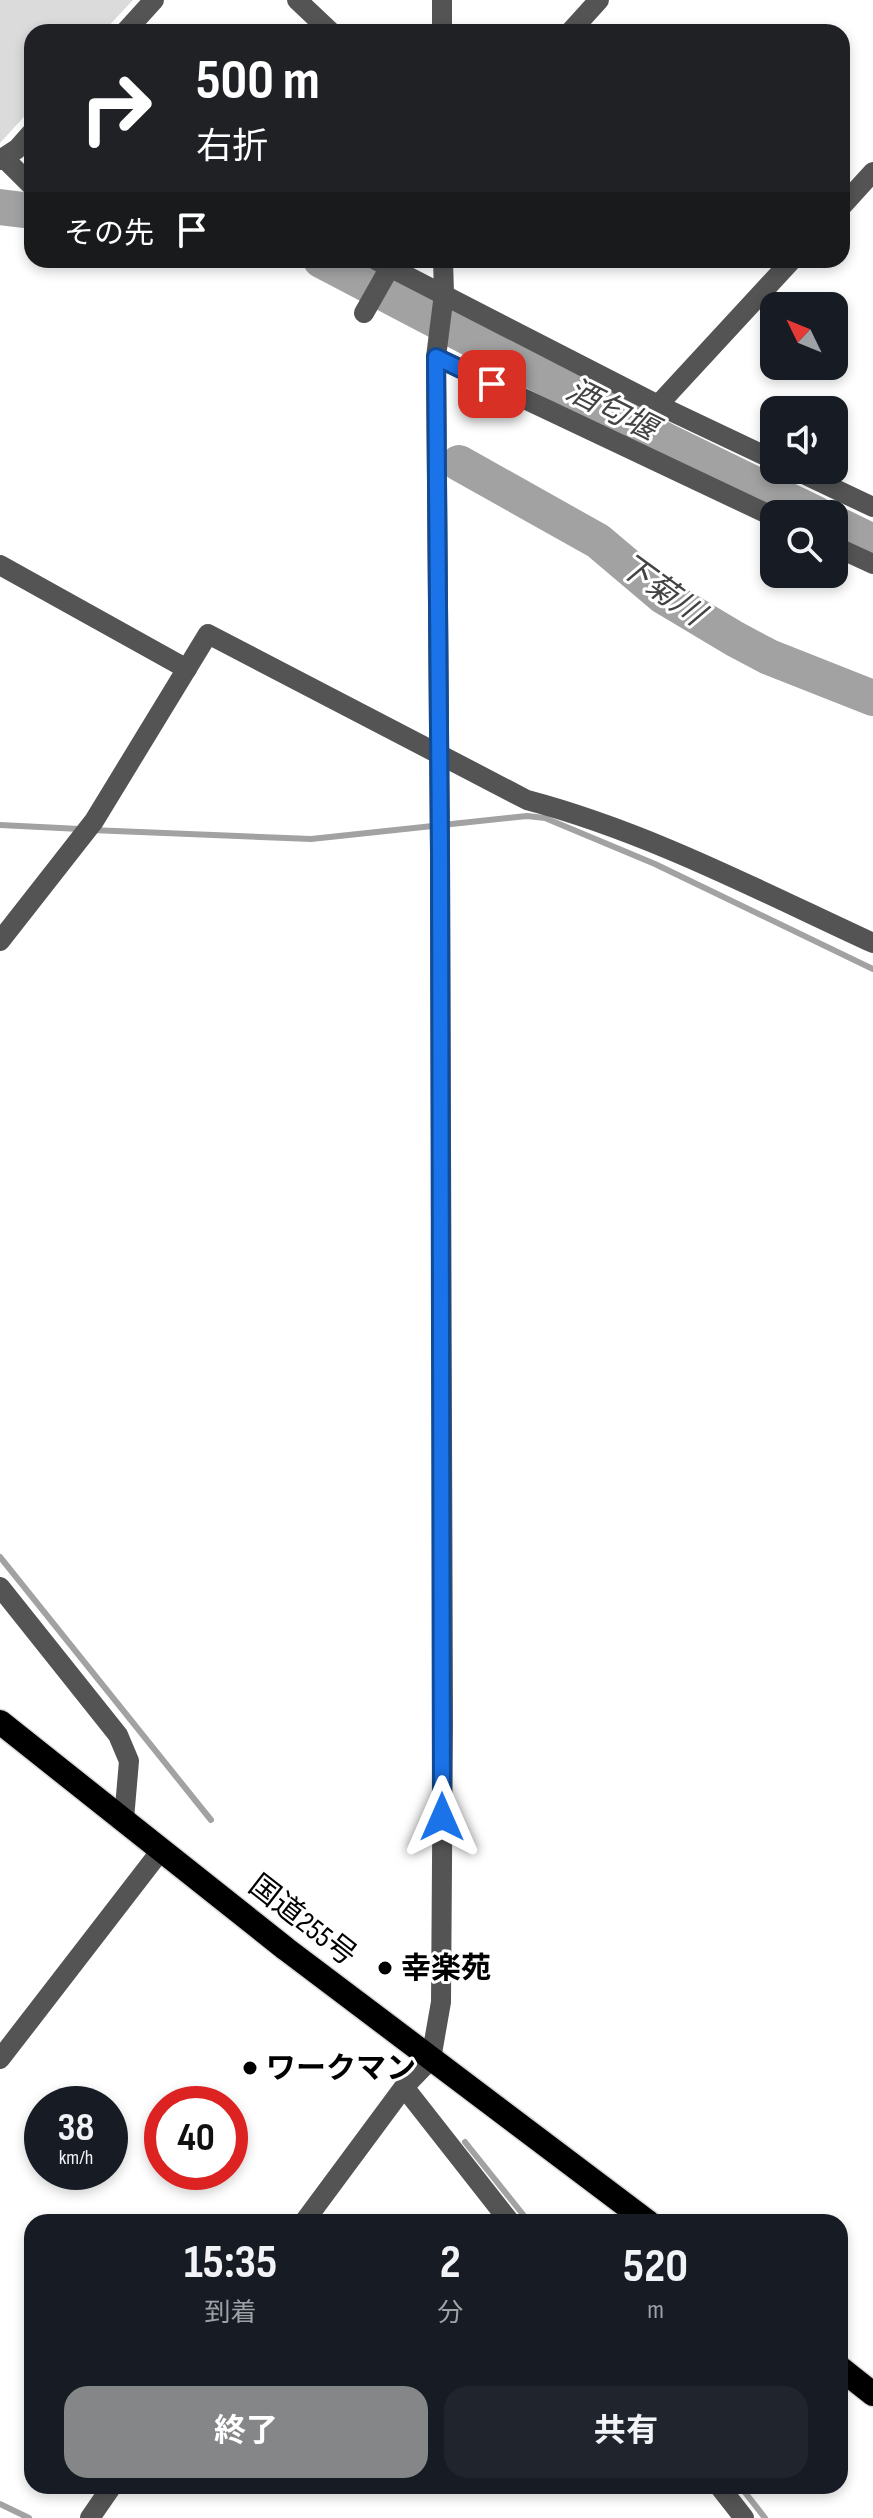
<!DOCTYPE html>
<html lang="ja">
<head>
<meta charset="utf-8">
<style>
  body { margin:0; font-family:"Sofia Sans Condensed","Noto Sans JP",sans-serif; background:#20242c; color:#f1f3f6; height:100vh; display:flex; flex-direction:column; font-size:30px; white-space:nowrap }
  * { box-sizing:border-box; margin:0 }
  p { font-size:26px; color:#9ea1a6 }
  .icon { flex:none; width:44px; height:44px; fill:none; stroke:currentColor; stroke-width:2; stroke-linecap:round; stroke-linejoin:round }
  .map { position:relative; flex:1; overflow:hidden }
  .sheet { position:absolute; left:24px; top:2214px; width:824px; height:280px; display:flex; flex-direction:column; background:#171b24; border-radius:24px; box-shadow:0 4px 12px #0003 }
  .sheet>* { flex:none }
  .hud { position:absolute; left:24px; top:24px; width:826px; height:244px; border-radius:24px; box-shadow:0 4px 12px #0003; background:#202124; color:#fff; overflow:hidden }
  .needle { width:52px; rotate:313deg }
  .fabs { position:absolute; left:760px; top:292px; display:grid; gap:16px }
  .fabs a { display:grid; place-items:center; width:88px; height:88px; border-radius:16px; background:#171b24; box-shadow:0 4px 12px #0003; font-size:40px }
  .speed { position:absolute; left:24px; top:2086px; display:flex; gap:16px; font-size:40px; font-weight:700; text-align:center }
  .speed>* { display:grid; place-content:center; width:104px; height:104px; border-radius:50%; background:#171b24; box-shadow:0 4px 12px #0003; line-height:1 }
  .speed small { font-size:20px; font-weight:400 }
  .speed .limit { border:12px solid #d22; background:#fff; color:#111 }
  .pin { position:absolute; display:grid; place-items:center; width:68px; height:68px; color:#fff; margin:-34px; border-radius:16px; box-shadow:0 4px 12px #0006 }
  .me { position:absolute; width:88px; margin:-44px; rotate:0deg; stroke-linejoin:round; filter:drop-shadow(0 0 6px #0008) }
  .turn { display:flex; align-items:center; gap:28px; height:168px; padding:0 40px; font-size:36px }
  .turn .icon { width:104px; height:104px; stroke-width:2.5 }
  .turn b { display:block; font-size:56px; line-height:68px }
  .then { display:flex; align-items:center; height:76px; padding:0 40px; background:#0003; gap:16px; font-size:30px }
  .eta { display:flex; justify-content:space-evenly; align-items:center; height:136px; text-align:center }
  .eta b { font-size:48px; font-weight:700; line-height:56px }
  .button { display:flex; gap:16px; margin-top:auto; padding:16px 40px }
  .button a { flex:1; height:92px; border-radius:24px; background:#858687; color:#fff; font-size:32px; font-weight:700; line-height:92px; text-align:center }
  .button a+a { background:#20242c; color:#f1f3f6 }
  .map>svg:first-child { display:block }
</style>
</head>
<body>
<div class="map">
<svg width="873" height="2518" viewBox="0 0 873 2518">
  <rect width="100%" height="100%" fill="#fff"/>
  <polygon fill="#dbdbdb" points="0,0 133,0 103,32 32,32 32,108 0,143"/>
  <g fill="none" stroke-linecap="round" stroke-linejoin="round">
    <g stroke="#a2a2a2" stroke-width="6">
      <polyline points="0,825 80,829"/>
      <polyline points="91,830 311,839 527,816 545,818 655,864 873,969"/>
      <polyline points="0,1557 211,1820"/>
      <polyline points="465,2142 529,2222"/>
      <polyline points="740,2486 765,2518"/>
      <polyline points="0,2504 29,2518"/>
    </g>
    <g stroke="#a2a2a2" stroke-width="36">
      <polyline points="0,207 32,211"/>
      <polyline points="321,260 668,442 816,514"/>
      <polyline points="459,463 598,541 663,596 735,639 769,657 873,698"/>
      <polyline points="834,523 873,542"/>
    </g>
    <g stroke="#dbdbdb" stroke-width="27">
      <g id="highway">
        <polyline points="0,1722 286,1949 648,2222"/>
        <polyline points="840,2368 873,2394"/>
      </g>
    </g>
    <g stroke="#545454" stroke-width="20">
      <polyline points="297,0 331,32"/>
      <polyline points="442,0 442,32"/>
      <polyline points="125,32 154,0"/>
      <polyline points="570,32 599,0"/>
      <polyline points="4,158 32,186"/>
      <polyline points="0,160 17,149 32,132"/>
      <polyline points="842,206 873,172"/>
      <polyline points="376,260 658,405 774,460"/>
      <polyline points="364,313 394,260"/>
      <polyline points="436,357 774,517"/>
      <polyline points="658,405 792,260"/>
      <polyline points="795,470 873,507"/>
      <polyline points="834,546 873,564"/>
      <polyline points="0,565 187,669"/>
      <path d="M 0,941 L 94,821 L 208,634 L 527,800 C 648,832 760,891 873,943"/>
      <polyline points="0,1587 118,1735 129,1761 124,1819"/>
      <polyline points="0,2059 162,1849"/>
      <polyline points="404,2087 510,2222"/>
      <polyline points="304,2222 404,2087 431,2059 441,2002 443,1724 440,853 436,357 444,294 443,260"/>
      <polyline points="719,2486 744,2518"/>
      <polyline points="90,2518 112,2486"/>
    </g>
    <use href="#highway" stroke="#000" stroke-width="24"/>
  </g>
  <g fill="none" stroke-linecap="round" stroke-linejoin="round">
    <g stroke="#114b97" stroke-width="20">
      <polyline id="route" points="442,1817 440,853 436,357 492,384"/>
    </g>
    <use href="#route" stroke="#1a73e8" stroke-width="14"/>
  </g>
  <g fill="#000" stroke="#fff" stroke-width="3">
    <circle cx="385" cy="1968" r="8"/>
    <circle cx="250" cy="2068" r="8"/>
  </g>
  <g text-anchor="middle" stroke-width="6" stroke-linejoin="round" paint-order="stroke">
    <g font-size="30" fill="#000" stroke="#fff">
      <text transform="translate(303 1920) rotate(38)" y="10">国道255号</text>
    </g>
    <g font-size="30" font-weight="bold" fill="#000" stroke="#fff" text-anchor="start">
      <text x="401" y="1978">幸楽苑</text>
      <text x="266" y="2078">ワークマン</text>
    </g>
    <g font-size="32" font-style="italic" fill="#434343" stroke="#fff">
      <text transform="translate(612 409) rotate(27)" y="11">酒匂堰</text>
      <text transform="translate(662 589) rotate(36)" y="11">下菊川</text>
    </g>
  </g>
</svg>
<div class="fabs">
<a><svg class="needle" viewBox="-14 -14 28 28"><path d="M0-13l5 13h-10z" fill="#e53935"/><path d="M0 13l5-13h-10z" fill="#9ea1a6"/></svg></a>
<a><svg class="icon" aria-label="sound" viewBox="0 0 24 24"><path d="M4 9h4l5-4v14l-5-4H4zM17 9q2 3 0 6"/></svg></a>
<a><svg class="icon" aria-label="search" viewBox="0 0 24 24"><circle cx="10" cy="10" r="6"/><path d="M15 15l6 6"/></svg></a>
</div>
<div class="speed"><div>38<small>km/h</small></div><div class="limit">40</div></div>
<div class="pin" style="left:492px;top:384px;background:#d93025"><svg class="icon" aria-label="arrive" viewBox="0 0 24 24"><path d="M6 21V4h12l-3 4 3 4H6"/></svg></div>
<svg class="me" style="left:442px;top:1817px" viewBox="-20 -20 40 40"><path d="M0-17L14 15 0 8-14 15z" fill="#1a73e8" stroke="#fff" stroke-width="4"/></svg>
<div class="hud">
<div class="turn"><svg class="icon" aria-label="right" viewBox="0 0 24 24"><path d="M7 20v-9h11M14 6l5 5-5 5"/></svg><div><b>500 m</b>右折</div></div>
<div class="then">その先<svg class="icon" aria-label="arrive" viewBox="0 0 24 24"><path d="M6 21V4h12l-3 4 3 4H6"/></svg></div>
</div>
<section class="sheet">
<div class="eta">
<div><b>15:35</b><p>到着</p></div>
<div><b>2</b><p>分</p></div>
<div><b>520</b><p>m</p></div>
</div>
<div class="button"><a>終了</a><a>共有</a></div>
</section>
</div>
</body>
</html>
